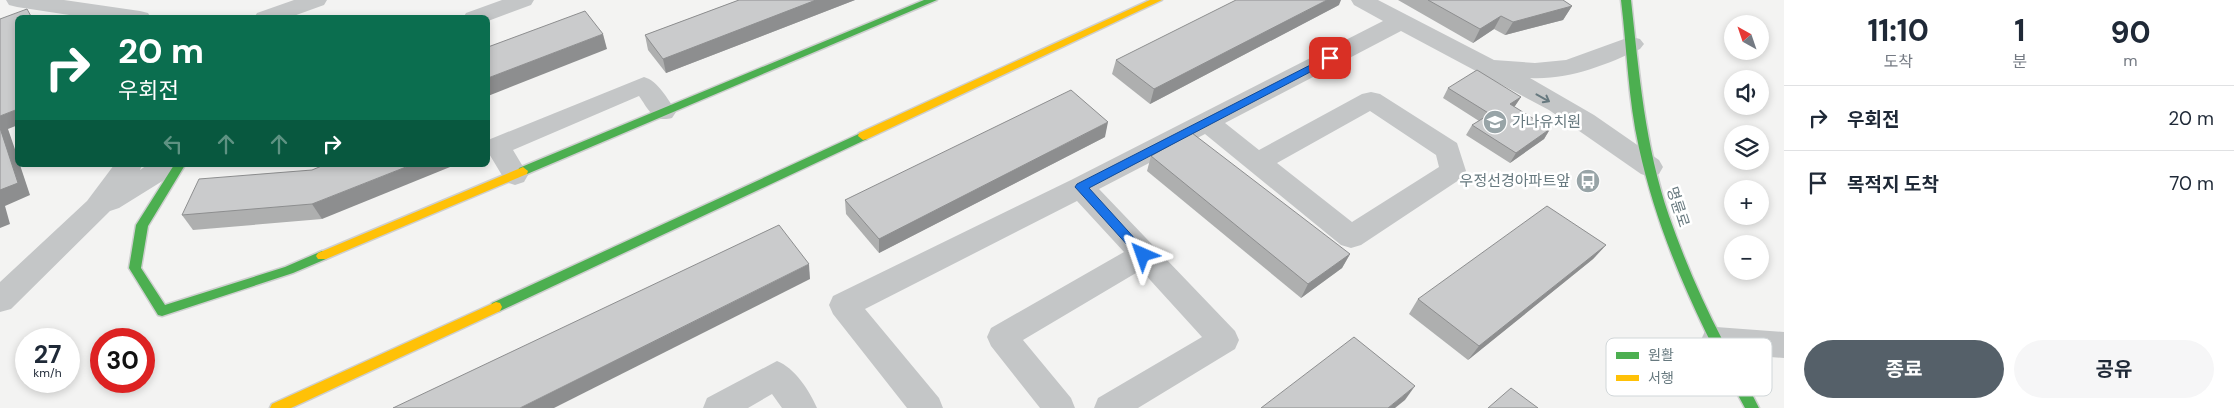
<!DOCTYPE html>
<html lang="ko">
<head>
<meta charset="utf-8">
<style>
  body { margin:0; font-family:"DM Sans","Noto Sans KR",sans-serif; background:#f6f6f7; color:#1f2937; height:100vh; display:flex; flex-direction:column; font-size:19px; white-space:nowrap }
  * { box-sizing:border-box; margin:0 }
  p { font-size:16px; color:#747a83 }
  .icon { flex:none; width:28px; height:28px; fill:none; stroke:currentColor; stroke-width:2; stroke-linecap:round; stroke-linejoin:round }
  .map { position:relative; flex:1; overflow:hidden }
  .drawer { display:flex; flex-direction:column; background:#fff; width:450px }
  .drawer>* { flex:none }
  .guide { position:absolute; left:15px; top:15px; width:475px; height:152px; border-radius:8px; box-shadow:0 2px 8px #0003; background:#0b6e4f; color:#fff; overflow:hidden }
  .needle { width:32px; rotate:320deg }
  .buttons { position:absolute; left:1724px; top:15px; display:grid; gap:10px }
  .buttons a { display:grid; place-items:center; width:45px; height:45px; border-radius:50%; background:#fff; box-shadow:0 2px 8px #0003; font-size:25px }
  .speed { position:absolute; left:15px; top:328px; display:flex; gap:10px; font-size:25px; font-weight:700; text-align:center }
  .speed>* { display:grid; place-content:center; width:65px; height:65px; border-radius:50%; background:#fff; box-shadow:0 2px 8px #0003; line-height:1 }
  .speed small { font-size:12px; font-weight:400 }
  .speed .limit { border:8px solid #d22; background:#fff; color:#111 }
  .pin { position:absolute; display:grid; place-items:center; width:42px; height:42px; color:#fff; margin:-21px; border-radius:10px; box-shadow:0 2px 8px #0006 }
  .me { position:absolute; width:55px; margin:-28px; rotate:317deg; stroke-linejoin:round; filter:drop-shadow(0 0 4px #0008) }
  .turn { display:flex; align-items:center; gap:18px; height:105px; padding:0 20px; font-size:22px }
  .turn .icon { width:65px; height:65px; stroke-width:2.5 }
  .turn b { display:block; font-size:35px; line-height:42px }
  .lanes { display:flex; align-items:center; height:48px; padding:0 20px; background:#0003; justify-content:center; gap:25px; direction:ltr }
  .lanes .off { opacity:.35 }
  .eta { display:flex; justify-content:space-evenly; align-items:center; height:85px; text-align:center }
  .eta b { font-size:30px; font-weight:700; line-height:35px }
  .cta { display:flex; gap:10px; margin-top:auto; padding:10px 20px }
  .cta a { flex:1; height:58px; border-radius:30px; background:#556069; color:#fff; font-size:20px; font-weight:700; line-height:58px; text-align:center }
  .cta a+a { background:#f6f6f7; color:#1f2937 }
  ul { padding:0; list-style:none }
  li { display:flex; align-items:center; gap:15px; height:65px; padding:0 20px; border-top:1px solid #e0e1e3 }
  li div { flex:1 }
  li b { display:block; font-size:19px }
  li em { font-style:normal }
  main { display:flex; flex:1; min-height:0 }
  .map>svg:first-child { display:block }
</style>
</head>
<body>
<main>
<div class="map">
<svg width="1784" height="408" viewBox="0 0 1784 408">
  <rect width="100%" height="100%" fill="#f3f3f2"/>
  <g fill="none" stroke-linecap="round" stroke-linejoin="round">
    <g stroke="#cecfcf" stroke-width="3">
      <g id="fast">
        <polygon points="924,0 937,0 527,174 519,174 518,171 519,168"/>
        <path d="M 1621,0 L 1631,0 C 1639,73 1645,146 1669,216 C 1684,259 1702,301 1723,341 C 1734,364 1748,385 1759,408 L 1745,408 C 1700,325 1659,240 1639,148 C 1628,99 1627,49 1621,0 Z"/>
        <polygon points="863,132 868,136 867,139 500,311 496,312 492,311 490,307 492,303"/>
        <polygon points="174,165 185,165 148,226 141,268 165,305 285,267 322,251 326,253 328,256 326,259 293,273 162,316 158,315 129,268 136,225"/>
      </g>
    </g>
    <g stroke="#cecfcf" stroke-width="3">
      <g id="slow">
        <polygon points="1150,0 1162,0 867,139 863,140 858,136 859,133"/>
        <polygon points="523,167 528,171 527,174 326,259 318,259 316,256 318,253"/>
        <polygon points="496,302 500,303 502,307 500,311 291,408 270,408 272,404"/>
      </g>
    </g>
    <g fill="#c4c6c7" fill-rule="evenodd">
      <polygon points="6,0 64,0 140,11 148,13 151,18 89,18 17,7 9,5"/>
      <polygon points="294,0 327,0 324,5 288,18 254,18 257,13"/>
      <polygon points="502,0 534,0 531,5 488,21 488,18 463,18 466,13"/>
      <path d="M 1351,0 L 1378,0 L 1494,60 L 1535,63 L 1566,60 L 1624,39 L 1632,37 L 1640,39 L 1644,44 L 1640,49 C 1606,65 1569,80 1530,78 L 1594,115 L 1659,160 L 1663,167 L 1659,174 L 1650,177 L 1641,174 L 1549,110 L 1401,31 L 1225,123 L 1259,150 L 1362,94 L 1371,92 L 1380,94 L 1457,143 L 1466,171 L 1462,178 L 1361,245 L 1351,248 L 1341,245 L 1205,134 L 1099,189 L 1235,331 L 1239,340 L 1235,349 L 1138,408 L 1094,408 L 1098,398 L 1202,337 L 1141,270 L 1023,340 L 1071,398 L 1075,408 L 1040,408 L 991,346 L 987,337 L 991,328 L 1124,252 L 1077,201 L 865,309 L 939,398 L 943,408 L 907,408 L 833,314 L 829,305 L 833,296 L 1071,180 L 1383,21 L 1354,5 ZM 1370,111 L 1436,155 L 1439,167 L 1352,222 L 1277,163 Z"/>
      <path d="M 644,77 C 658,81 668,99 676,112 L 672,118 C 653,123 649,110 639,96 L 513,150 L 528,175 L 524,182 L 515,185 L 506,182 L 488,152 L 488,140 Z"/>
      <polygon points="114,165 142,165 140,170 147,165 181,165 177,172 119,208 110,211 11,309 0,312 0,282 87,201"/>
      <polygon points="1716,327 1784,332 1784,358 1716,353 1705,349 1701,340 1705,331"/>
      <path d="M 777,361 C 795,368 809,390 817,408 L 782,408 L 772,394 L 748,408 L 703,408 L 707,398 Z"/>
    </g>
    <use href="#fast" fill="#4caf50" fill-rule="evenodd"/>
    <use href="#slow" fill="#ffc107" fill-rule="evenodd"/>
  </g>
  <g fill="#aeafaf">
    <polygon points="739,0 855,0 666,73 648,50 645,35"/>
    <polygon points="1398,0 1563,0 1572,6 1563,20 1505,35 1494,29 1473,43"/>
    <polygon points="1339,5 1150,104 1112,74 1116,60"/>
    <polygon points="1448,88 1521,97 1514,107 1550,129 1544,139 1510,163 1466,135 1472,125 1479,121 1443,98"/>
    <polygon points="1105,137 879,253 846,214 845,200"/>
    <polygon points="1151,156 1350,254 1342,268 1301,298 1147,171"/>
    <polygon points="312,170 322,219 193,230 182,215"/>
    <polygon points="1606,245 1593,259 1468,360 1409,314 1418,299"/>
  </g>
  <g fill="#8d8e8f">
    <polygon points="816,0 855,0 666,73 663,59"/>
    <polygon points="1327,0 1341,0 1339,5 1150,104 1154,89"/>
    <polygon points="1572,6 1563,20 1505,35 1513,22"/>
    <polygon points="1501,16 1494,29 1473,43 1480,29"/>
    <polygon points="603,34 607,49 488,96 488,78"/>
    <polygon points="1521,97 1515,106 1504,114 1510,104"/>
    <polygon points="18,109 18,125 8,129 18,158 18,165 20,165 30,195 5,206 10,224 0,228 0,116"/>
    <polygon points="1108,122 1105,137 879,253 879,239"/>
    <polygon points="1550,129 1544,139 1510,163 1516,153"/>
    <polygon points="411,165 455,165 322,219 312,204"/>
    <polygon points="1606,245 1593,259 1468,360 1479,346"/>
    <polygon points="1350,254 1342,268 1301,298 1308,284"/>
    <polygon points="809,264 810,279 554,408 520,408"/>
    <polygon points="1415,386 1405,400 1395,408 1388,408"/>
  </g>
  <g fill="#cacbcc" stroke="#8d8e8f">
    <polygon points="739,0 816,0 663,59 645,35"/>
    <polygon points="1236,0 1327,0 1154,89 1116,60"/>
    <polygon points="1428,0 1563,0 1572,6 1513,22 1501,16 1480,29"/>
    <polygon points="27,9 32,18 18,18 18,109 0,116 0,19"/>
    <polygon points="585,11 603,34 488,78 488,47"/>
    <polygon points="1477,70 1521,97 1510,104 1550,129 1516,153 1472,125 1490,114 1448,88"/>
    <polygon points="1071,90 1108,122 879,239 845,200"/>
    <polygon points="0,128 18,183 0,190"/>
    <polygon points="1192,133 1350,254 1308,284 1151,156"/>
    <polygon points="324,165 411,165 312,204 182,215 199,179 312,170"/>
    <polygon points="1547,206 1606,245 1479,346 1418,299"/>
    <polygon points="779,225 809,264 520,408 393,408"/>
    <polygon points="1354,337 1415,386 1388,408 1261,408"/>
    <polygon points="1511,388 1538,408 1488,408"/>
  </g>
  <defs><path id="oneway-shaft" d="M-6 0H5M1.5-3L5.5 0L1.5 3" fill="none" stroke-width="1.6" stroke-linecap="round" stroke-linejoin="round" transform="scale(1.25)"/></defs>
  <use stroke="#67797f" href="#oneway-shaft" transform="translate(1543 98) rotate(29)"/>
  <polygon fill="#1a73e8" stroke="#114b97" points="1330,55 1335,58 1333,60 1089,188 1147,252 1147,258 1139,258 1075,187 1077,184"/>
  <defs>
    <g id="school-disc" transform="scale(1.25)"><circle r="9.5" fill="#98a4a7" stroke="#fff"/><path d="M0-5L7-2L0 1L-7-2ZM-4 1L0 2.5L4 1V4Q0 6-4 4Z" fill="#fff"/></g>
    <g id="bus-disc" transform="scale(1.25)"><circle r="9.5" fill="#98a4a7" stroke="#fff"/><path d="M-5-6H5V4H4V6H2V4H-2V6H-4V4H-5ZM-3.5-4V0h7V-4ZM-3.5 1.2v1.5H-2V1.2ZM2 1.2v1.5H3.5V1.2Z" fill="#fff"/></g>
  </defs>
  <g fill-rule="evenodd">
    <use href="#school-disc" x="1495" y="122"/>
    <use href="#bus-disc" x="1588" y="181"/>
  </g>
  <g text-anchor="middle" stroke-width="5" stroke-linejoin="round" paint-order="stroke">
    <g font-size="15" fill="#67797f" stroke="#fff" text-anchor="start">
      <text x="1512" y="127">가나유치원</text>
      <text x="1570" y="186" text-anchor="end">우정선경아파트앞</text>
    </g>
    <g font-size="15" fill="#67797f" stroke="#fff">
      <text transform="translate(1678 207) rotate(72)" y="5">명륜로</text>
    </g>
  </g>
  <rect x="1606" y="338" width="166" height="58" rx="8" fill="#fff" stroke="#d1d7d9" stroke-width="1"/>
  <rect x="1616" y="352" width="23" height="7" fill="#4caf50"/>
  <rect x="1616" y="375" width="23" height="6" fill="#ffc107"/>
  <g font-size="14" fill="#67797f">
    <text x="1648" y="360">원활</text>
    <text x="1648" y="383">서행</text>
  </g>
</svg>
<div class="buttons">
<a><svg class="needle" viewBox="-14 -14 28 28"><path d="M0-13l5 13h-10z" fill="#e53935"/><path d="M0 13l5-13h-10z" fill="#747a83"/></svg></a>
<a><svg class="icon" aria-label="sound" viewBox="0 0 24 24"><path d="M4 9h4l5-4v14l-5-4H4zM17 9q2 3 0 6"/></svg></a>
<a><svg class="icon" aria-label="layers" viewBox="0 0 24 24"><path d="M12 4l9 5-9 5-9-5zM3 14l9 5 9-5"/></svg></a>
<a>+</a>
<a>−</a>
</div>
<div class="speed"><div>27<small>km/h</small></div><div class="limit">30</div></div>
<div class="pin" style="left:1330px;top:58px;background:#d93025"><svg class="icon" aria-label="arrive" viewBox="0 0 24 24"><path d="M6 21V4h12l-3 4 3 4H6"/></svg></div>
<svg class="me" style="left:1143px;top:255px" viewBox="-20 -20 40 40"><path d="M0-17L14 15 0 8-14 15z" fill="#1a73e8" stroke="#fff" stroke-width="4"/></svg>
<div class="guide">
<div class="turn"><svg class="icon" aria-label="right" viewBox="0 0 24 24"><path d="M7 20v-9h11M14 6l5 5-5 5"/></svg><div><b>20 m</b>우회전</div></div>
<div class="lanes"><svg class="icon off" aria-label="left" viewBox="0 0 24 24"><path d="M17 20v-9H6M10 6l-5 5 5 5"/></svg><svg class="icon off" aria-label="ahead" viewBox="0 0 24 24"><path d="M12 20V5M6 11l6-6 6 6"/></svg><svg class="icon off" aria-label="ahead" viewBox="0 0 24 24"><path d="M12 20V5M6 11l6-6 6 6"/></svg><svg class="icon" aria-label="right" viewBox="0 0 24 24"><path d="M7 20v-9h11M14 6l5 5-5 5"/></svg></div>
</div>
</div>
<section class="drawer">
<div class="eta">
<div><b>11:10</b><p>도착</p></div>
<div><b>1</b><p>분</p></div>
<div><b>90</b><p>m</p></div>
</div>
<ul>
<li><svg class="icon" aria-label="right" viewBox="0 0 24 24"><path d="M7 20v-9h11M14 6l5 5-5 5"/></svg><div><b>우회전</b></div><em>20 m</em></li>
<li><svg class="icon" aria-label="arrive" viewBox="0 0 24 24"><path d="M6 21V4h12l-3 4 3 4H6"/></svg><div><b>목적지 도착</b></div><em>70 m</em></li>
</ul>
<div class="cta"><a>종료</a><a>공유</a></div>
</section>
</main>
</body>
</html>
